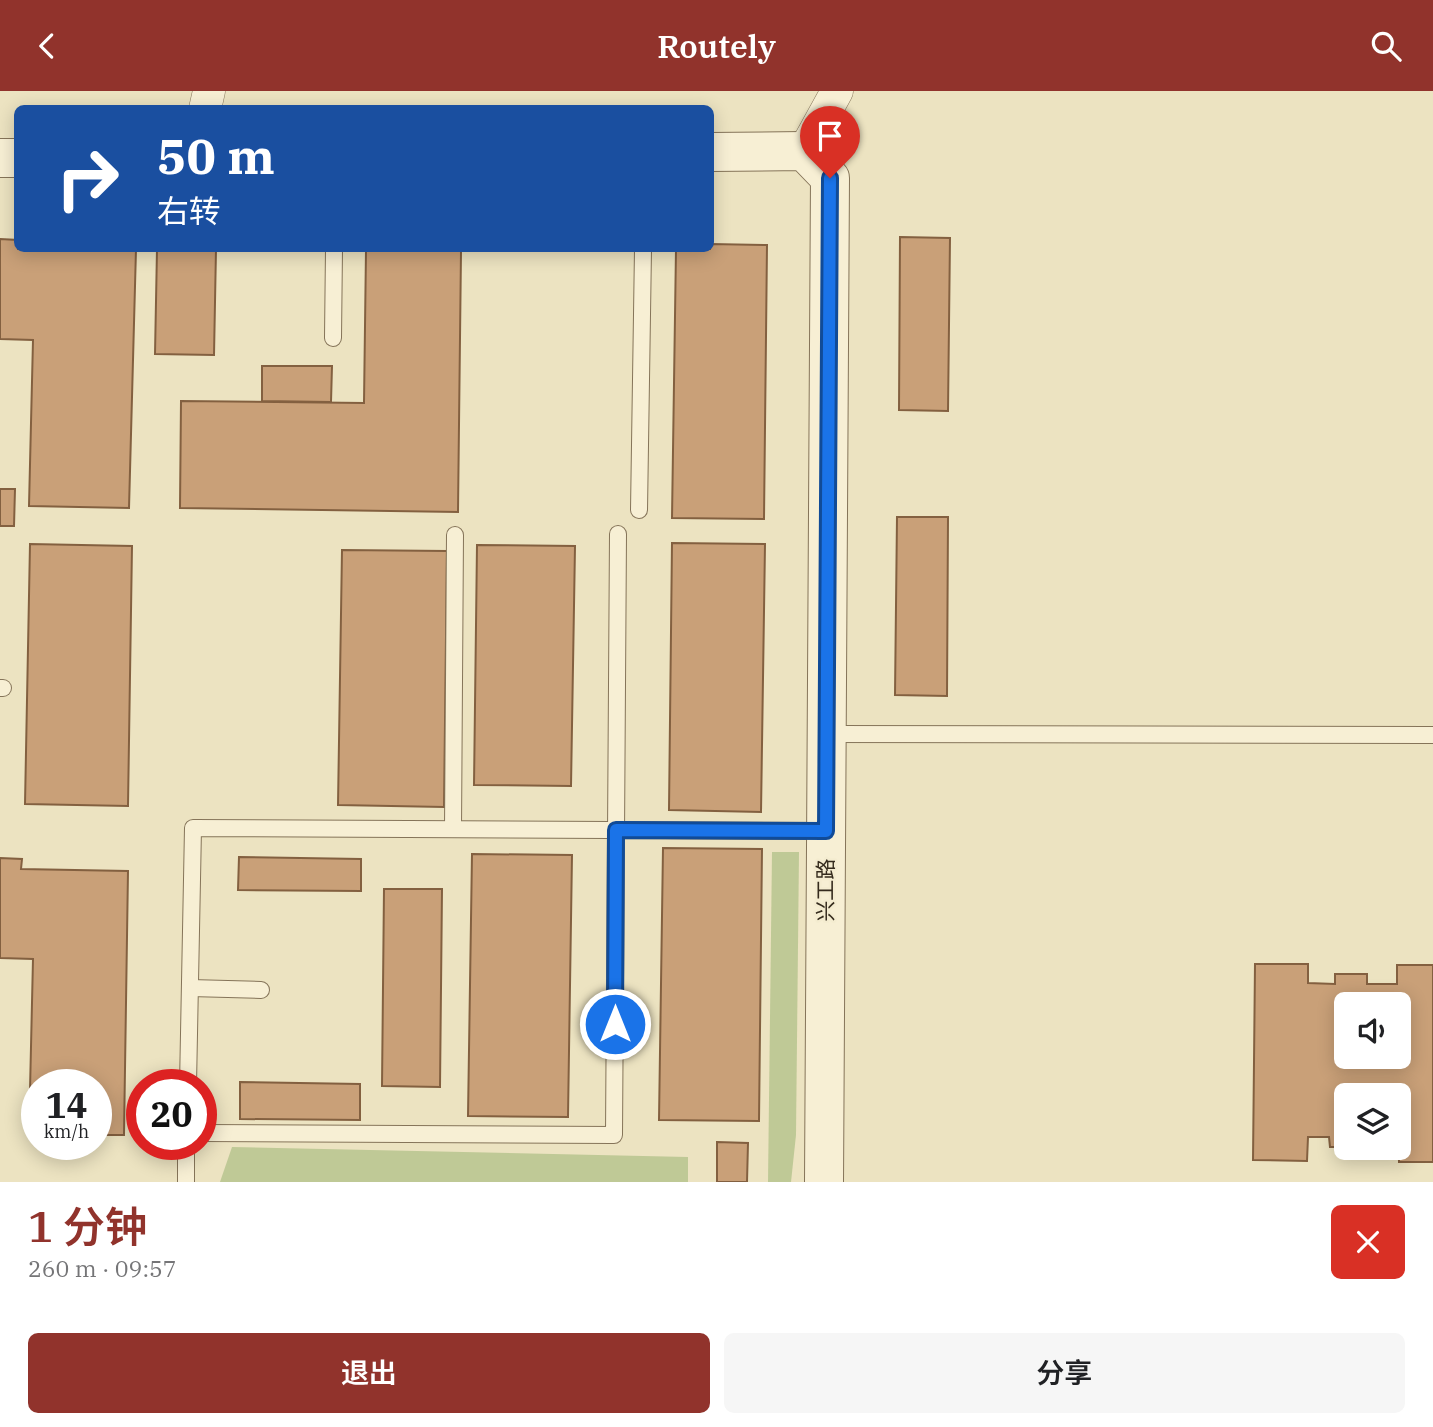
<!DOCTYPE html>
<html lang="zh">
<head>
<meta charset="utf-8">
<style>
  body { margin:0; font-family:"IBM Plex Serif","Noto Sans SC",serif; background:#f6f6f6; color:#202124; height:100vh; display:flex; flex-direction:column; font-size:26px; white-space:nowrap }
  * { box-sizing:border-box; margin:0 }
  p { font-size:23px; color:#757577 }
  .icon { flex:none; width:38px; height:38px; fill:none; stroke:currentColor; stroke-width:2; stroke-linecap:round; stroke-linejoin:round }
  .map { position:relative; height:1091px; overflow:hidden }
  .drawer { display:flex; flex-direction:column; background:#fff; flex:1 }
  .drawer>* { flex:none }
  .guide { position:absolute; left:14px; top:14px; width:700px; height:147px; border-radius:10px; box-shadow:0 4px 18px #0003; background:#1a4fa0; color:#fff; overflow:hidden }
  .fabs { position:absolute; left:1334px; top:901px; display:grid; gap:14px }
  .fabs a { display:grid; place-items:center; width:77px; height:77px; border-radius:10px; background:#fff; box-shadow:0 4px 18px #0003; font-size:35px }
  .speed { position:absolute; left:21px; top:978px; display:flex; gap:14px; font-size:35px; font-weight:700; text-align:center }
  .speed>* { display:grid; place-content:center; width:91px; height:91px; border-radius:50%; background:#fff; box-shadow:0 4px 18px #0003; line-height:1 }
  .speed small { font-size:18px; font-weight:400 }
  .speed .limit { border:10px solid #d22; background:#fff; color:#111 }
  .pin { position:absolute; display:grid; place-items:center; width:60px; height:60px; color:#fff; margin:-72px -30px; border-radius:50% 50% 50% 0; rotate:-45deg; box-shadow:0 0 7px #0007 }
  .pin .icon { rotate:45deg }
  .me { position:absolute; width:77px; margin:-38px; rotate:0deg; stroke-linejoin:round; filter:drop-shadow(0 0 5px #0008) }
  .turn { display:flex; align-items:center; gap:24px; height:147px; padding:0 28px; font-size:32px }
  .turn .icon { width:91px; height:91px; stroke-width:2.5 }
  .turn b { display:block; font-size:49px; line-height:60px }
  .round { display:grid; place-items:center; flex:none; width:74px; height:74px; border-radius:10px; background:#f6f6f6 }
  .overview { display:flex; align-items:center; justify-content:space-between; height:119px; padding:0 28px }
  h1 { font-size:42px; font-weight:600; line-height:52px; color:#91332c }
  .primary-button { display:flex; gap:14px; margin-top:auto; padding:14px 28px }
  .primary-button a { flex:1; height:80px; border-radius:10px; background:#91332c; color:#fff; font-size:28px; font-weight:600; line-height:80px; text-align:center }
  .primary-button a+a { background:#f6f6f6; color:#202124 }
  header { display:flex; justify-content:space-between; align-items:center; height:91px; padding:0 28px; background:#91332c; color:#fff; font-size:32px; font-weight:600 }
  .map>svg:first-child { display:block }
</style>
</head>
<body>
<header><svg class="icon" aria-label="back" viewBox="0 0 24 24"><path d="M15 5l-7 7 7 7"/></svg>Routely<svg class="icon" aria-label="search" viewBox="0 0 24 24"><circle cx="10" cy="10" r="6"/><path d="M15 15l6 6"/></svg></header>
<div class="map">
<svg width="1433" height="1091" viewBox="0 0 1433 1091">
  <rect width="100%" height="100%" fill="#ece3c1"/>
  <g fill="#bfc996">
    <polygon points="772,761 799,761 796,1044 791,1091 768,1091"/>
    <polygon points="232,1056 688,1066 688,1091 220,1091"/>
  </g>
  <g fill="#c9a078" stroke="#836040" stroke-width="2" fill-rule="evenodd">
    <polygon points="900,146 950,147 948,320 899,319"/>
    <polygon points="0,148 18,149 18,158 136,158 129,417 29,415 33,249 0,248"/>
    <polygon points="710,153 767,154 764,428 672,427 676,158 710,158"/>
    <polygon points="157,158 216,158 214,264 155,263"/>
    <polygon points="366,159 461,160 458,421 180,417 181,310 364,312"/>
    <polygon points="262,275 332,275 331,311 262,310"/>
    <polygon points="0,398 15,398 14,435 0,435"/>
    <polygon points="897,426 948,426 947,605 895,604"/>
    <polygon points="672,452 765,453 761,721 669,719"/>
    <polygon points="30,453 132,455 128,715 25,713"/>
    <polygon points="477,454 575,455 571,695 474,694"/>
    <polygon points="342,459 447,460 444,716 338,714"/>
    <polygon points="663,757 762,758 759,1030 659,1029"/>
    <polygon points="472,763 572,764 568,1026 468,1025"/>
    <polygon points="239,766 361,768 361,800 238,799"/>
    <polygon points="0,767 22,768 21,778 128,780 124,1044 96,1044 96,994 37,994 37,1043 29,1043 33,868 0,867"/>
    <polygon points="384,798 442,798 440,996 382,995"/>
    <path d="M 1255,873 L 1308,873 L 1308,892 L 1335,893 L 1335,883 L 1367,883 L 1367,893 L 1397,893 L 1397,874 L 1433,874 L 1433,1071 L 1399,1071 L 1398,1004 L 1346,1004 L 1346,1056 L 1330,1056 L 1329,1046 L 1308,1046 L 1307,1070 L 1253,1069 ZM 1346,914 L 1398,914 L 1398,966 L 1346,966 Z"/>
    <polygon points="240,991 360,993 360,1029 240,1028"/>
    <polygon points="717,1051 748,1052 747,1091 717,1091"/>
  </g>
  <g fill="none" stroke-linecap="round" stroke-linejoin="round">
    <g stroke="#857459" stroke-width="18">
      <g id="service">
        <polyline points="333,247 334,158"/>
        <polyline points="639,419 643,158"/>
        <polyline points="0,597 3,597"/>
        <polyline points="827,643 1433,644"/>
        <polyline points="453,738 455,444"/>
        <polyline points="190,897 261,899"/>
        <polyline points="188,994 193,737 826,740"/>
        <polyline points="201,1042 614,1044 618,443"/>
        <polyline points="186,1091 186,1054"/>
      </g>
    </g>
    <g stroke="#857459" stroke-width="33">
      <g id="minor">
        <polyline points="205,18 209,0"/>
        <polyline points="804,60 837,0"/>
      </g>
    </g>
    <g stroke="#857459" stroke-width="40">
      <g id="tertiary">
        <polyline points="710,61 804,60 830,87 824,1091"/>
        <polyline points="0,67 18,67"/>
      </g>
    </g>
    <use href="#service" stroke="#f7efd4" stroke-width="16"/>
    <use href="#minor" stroke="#f7efd4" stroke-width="32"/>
    <use href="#tertiary" stroke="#f7efd4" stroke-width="38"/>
  </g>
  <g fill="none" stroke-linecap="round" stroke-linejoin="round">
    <g stroke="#114b97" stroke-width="18">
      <polyline id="route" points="615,933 616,739 826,740 830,87"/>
    </g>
    <use href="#route" stroke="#1a73e8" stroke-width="12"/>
  </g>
  <g text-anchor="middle" stroke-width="5" stroke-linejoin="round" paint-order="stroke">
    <g font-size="21" fill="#352b1d" stroke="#f4ecd0">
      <text transform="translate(826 799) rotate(-90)" y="7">兴工路</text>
    </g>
  </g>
</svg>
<div class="fabs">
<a><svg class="icon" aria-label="sound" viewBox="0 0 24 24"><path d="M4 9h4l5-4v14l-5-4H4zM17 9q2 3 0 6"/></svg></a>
<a><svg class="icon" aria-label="layers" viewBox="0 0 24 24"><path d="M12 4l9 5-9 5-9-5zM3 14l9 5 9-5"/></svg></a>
</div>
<div class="speed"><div>14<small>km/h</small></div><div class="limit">20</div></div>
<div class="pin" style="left:830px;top:87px;background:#d93025"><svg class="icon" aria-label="arrive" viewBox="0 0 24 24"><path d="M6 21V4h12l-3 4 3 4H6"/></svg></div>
<svg class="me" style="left:615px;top:933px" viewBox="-20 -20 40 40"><circle r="17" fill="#1a73e8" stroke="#fff" stroke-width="3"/><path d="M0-11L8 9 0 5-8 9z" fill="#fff"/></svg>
<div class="guide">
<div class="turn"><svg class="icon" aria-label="right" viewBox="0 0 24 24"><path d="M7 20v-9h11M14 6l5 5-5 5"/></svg><div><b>50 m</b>右转</div></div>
</div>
</div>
<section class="drawer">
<div class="overview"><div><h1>1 分钟</h1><p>260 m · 09:57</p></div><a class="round" style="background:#d93025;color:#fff"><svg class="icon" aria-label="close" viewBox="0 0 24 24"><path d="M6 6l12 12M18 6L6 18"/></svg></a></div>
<div class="primary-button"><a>退出</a><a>分享</a></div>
</section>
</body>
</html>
